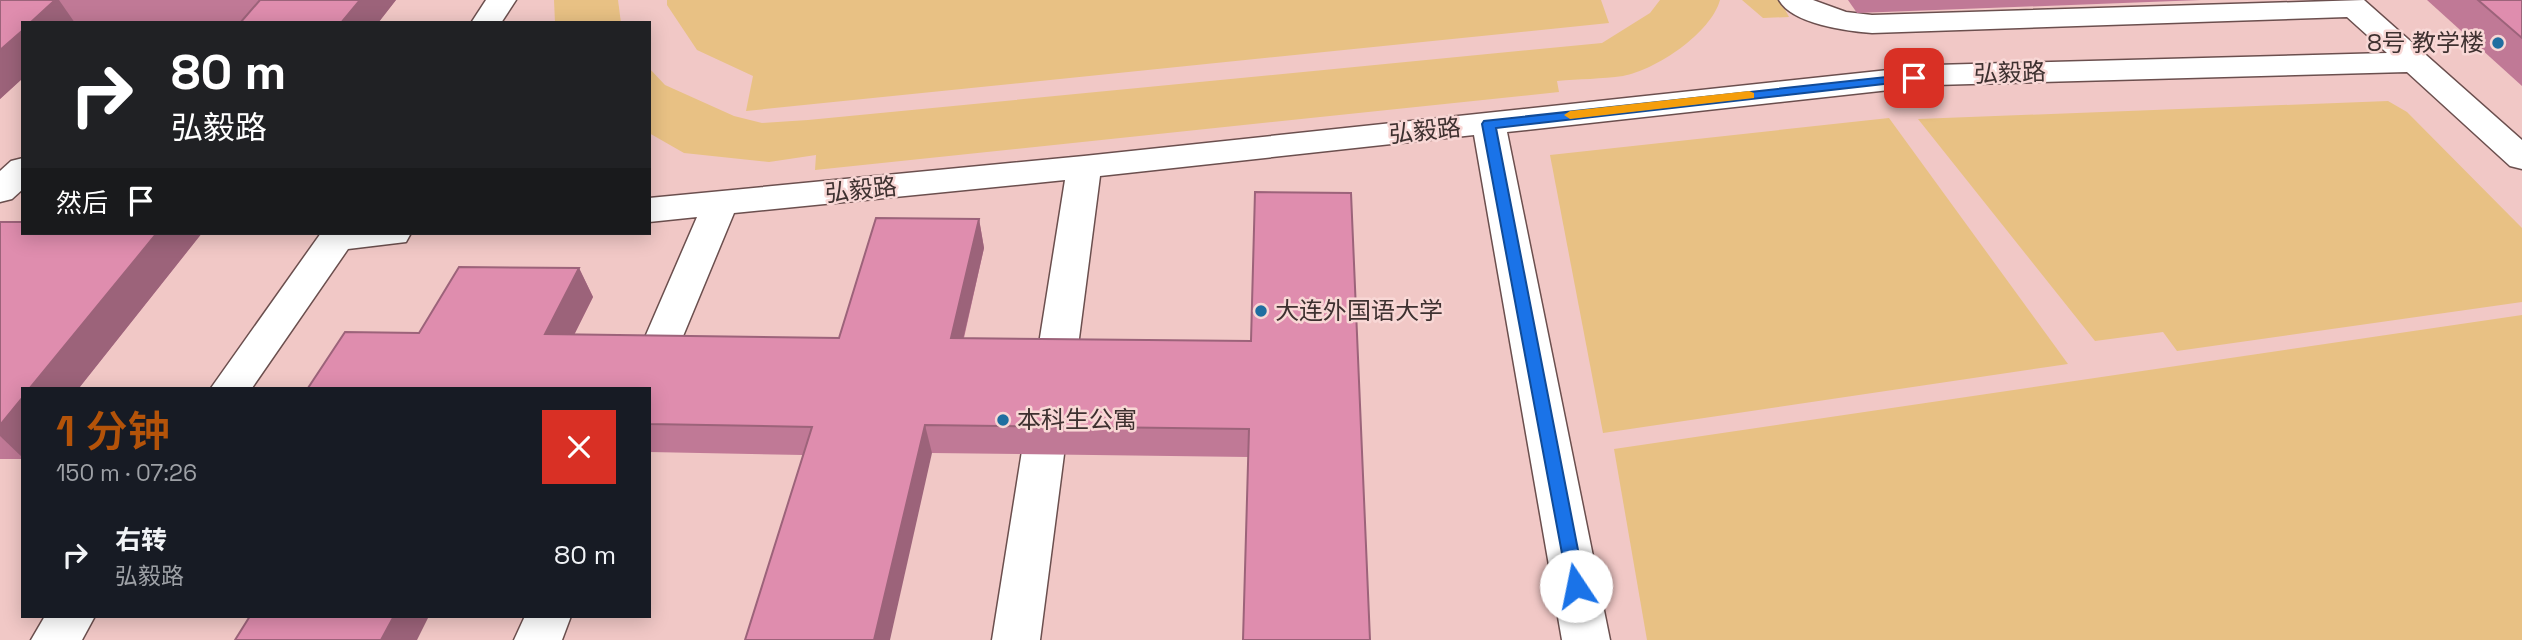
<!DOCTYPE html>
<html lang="zh">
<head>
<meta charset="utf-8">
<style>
  body { margin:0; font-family:"Space Grotesk","Noto Sans SC",sans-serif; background:#20242c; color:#f1f3f6; height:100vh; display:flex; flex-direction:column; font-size:26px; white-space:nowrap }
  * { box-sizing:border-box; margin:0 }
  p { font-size:23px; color:#9ea1a6 }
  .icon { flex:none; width:38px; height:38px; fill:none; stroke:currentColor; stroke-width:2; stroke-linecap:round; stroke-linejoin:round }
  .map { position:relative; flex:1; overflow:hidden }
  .details { position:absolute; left:21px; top:387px; width:630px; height:231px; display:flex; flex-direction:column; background:#171b24; border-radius:0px; box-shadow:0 4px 18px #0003 }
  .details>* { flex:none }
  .guide { position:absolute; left:21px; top:21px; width:630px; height:214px; border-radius:0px; box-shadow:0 4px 18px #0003; background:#202124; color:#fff; overflow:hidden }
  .pin { position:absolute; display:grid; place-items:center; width:60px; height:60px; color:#fff; margin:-30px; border-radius:14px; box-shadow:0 4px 10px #0006 }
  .me { position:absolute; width:77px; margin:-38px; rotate:349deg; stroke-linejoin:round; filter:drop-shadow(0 0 5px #0008) }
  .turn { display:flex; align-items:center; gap:24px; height:147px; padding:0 35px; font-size:32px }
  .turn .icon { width:91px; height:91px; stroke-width:2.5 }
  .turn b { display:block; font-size:49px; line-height:60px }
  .then { display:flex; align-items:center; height:66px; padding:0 35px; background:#0003; gap:14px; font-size:26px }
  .round { display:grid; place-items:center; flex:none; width:74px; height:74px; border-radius:0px; background:#20242c }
  .headline { display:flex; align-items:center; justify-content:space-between; height:119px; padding:0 35px }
  h1 { font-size:42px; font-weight:600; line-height:52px; color:#b45309 }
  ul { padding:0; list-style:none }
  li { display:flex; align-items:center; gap:21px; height:98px; padding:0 35px }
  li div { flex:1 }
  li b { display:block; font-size:26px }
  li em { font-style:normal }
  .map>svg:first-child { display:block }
</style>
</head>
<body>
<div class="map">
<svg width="2522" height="640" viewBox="0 0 2522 640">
  <rect width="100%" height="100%" fill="#f8d7d5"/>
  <path fill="#f1c8c6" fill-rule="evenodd" d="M 0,0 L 2522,0 L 2522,640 L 0,640 ZM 23,23 L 649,23 L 649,233 L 23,233 ZM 23,388 L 649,388 L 649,616 L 23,616 Z"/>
  <g fill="#e8c184">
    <polygon points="554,0 618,0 621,23 555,23"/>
    <polygon points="667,0 1601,0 1609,23 746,111 753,76 697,50 667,5"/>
    <path d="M 1660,0 L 1720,0 C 1711,33 1656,70 1623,76 C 1602,79 1579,79 1557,81 L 1559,92 L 815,170 L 816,155 L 769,162 L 684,153 L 649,133 L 649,68 L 665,85 L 734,116 L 762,123 L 808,120 L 1602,43 L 1650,13 Z"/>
    <polygon points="1742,0 1780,0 1789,17 1763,18"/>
    <polygon points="2388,101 2407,112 2522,228 2522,302 2177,351 2163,332 2095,341 1918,119"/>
    <polygon points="1889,118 2068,364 1603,433 1550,155"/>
    <polygon points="2522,315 2522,640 1647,640 1614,449"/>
  </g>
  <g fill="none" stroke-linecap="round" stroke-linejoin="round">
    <g stroke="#6b4f4e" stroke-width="3">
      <g id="minor">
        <polygon points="486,0 516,0 501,23 471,23"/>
        <path d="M 1779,0 L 1813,0 L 1846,12 L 1872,15 L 2364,0 L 2522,140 L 2522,169 L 2510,166 L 2407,72 L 1935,85 L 1507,132 L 1610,640 L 1562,640 L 1474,135 L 1100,176 L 1040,640 L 992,640 L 1065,180 L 734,213 L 657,399 L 649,401 L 649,388 L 623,388 L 697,217 L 649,222 L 649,198 L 1084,156 L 1935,65 L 2387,53 L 2347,17 L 1872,33 C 1847,31 1792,24 1779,0 Z"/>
        <polygon points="23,158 23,189 12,199 0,202 0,171 11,161"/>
        <polygon points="321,233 411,233 406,242 348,249 252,388 211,388"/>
        <polygon points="45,616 95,616 82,640 31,640"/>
        <polygon points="525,616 571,616 562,640 514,640"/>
      </g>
    </g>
    <use href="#minor" fill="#fff" fill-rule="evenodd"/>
  </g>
  <g fill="#c07996">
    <polygon points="0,0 396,0 378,23 23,23 23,78 0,99"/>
    <polygon points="1848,0 2201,0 1857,13"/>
    <polygon points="2427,0 2522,0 2522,86"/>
    <polygon points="979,219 984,248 964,338 1251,341 1248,457 932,453 803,455 649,452 649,388 419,333 579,268 593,297 574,335 839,338"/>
    <polygon points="0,222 23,233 202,233 79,388 23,388 23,459 0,459"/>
  </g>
  <g fill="#9c637a">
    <polygon points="55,0 59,0 75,23 30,23"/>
    <polygon points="360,0 396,0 378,23 341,23"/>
    <polygon points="23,30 23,78 0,99 0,50"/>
    <polygon points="979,219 984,248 957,366 951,338"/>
    <polygon points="157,233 202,233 79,388 30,388"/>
    <polygon points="579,268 593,297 560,363 545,334"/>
    <polygon points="23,397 23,458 0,436 0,425"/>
    <polygon points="925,425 932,453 890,640 874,640"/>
    <polygon points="394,616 429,616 417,640 381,640"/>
  </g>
  <g fill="#df8dae" stroke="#9c637a" stroke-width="2">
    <polygon points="0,0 55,0 30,23 23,23 23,30 0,50"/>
    <polygon points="260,0 360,0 341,23 240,23"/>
    <polygon points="2478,0 2522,0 2522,38"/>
    <polygon points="1255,192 1351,193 1370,640 1243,640 1249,429 925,425 874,640 745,640 812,427 649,424 649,388 308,388 345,332 419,333 459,267 579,268 545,334 839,338 876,218 979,219 951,338 1251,341"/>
    <polygon points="0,222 23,222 23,233 157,233 30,388 23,388 23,397 0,425"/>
    <polygon points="250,616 394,616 381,640 235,640"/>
  </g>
  <polygon fill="#1a73e8" stroke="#114b97" stroke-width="2" points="1914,74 1921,78 1919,80 1496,128 1585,586 1582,591 1576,594 1569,591 1482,124 1484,121"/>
  <polygon fill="#f59e0b" points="1749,91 1754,93 1754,98 1570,119 1564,115 1570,111"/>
  <g fill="#1f6ea0" stroke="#f8d7d5" stroke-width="2.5">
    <circle cx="2498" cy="43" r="7"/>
    <circle cx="1261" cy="311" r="7"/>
    <circle cx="1003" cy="420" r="7"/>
  </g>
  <g text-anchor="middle" stroke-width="5" stroke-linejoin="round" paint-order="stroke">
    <g font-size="24" fill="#3e3130" stroke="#f8d7d5" text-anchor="start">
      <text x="2484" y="51" text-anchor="end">8号 教学楼</text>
      <text x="1275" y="319">大连外国语大学</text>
      <text x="1017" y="428">本科生公寓</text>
    </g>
    <g font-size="24" fill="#3e3130" stroke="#f8d7d5">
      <text transform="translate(2010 73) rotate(-2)" y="8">弘毅路</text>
      <text transform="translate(1425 131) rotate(-6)" y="8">弘毅路</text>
      <text transform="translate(861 190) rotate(-6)" y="8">弘毅路</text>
    </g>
  </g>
</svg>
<div class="pin" style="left:1914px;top:78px;background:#d93025"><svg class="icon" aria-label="arrive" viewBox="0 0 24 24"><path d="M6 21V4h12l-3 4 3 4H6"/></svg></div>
<svg class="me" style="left:1576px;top:586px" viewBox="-20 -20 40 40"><circle r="19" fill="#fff"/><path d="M0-13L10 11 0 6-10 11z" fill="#1a73e8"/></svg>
<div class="guide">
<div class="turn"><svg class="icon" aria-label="right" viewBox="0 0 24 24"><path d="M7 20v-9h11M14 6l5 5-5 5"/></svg><div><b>80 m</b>弘毅路</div></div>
<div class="then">然后<svg class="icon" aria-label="arrive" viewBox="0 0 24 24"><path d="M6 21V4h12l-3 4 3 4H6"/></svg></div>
</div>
<section class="details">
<div class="headline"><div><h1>1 分钟</h1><p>150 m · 07:26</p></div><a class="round" style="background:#d93025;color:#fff"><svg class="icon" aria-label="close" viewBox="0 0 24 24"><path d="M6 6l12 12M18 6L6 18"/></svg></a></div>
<ul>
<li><svg class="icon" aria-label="right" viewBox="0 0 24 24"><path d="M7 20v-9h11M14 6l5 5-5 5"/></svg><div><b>右转</b><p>弘毅路</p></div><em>80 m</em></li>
</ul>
</section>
</div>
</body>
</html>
